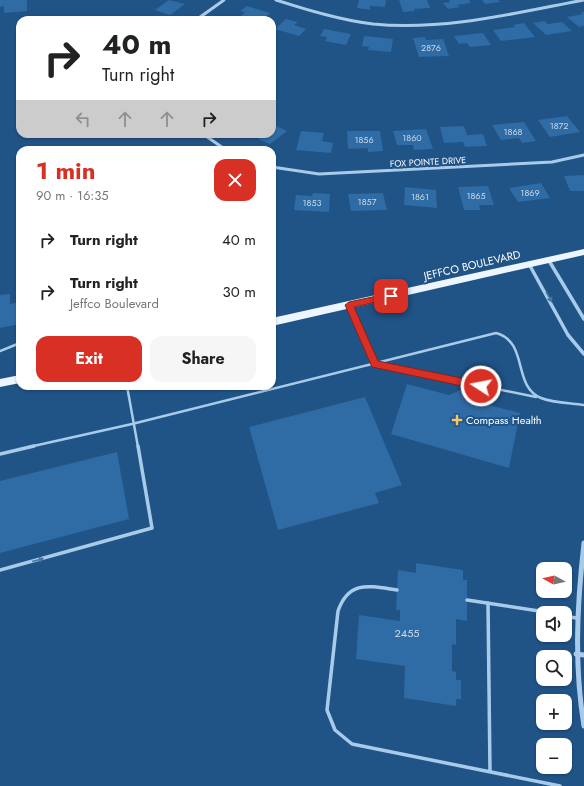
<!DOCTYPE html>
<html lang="en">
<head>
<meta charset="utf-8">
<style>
  body { margin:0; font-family:Jost,sans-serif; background:#f6f6f6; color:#222; height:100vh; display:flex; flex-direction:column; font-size:15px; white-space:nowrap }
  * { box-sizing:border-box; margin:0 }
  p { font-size:13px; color:#767676 }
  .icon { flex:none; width:22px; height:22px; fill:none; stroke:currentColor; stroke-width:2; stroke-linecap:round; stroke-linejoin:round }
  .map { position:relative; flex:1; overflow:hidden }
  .panel { position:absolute; left:16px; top:146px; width:260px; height:244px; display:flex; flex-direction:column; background:#fff; border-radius:12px; box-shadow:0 1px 3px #0004 }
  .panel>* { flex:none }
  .hud { position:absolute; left:16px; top:16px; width:260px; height:122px; border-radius:12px; box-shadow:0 1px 3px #0004; background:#fff; color:#222; overflow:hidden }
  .needle { width:26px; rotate:278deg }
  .controls { position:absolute; left:536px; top:562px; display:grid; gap:8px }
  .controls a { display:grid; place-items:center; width:36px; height:36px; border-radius:8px; background:#fff; box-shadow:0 1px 3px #0004; font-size:20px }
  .pin { position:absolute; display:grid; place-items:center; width:34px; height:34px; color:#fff; margin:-17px; border-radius:8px; box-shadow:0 2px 6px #0006 }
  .me { position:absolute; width:44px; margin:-22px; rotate:281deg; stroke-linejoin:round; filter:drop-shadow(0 0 3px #0008) }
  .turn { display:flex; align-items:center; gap:14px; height:84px; padding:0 20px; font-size:18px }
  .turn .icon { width:52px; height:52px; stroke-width:2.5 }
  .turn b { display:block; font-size:28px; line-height:34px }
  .lanes { display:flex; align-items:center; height:38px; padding:0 20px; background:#0003; justify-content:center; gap:20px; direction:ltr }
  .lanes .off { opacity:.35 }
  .round { display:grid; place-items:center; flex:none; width:42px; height:42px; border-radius:12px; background:#f6f6f6 }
  .overview { display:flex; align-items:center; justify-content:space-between; height:68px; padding:0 20px }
  h1 { font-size:24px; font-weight:700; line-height:30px; color:#d93025 }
  .action { display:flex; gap:8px; margin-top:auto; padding:8px 20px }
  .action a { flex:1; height:46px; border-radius:12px; background:#d93025; color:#fff; font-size:16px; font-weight:700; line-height:46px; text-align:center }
  .action a+a { background:#f6f6f6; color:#222 }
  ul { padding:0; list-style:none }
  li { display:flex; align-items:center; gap:12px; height:52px; padding:0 20px }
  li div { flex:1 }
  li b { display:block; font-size:15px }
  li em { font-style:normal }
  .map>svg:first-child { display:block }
</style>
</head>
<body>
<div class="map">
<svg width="584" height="786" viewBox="0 0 584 786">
  <rect width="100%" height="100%" fill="#205386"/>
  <g fill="#2f6ba4">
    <polygon points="0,0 27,0 27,11 4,13 4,6 0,7"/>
    <polygon points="169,0 185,4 170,15 155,10"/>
    <polygon points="359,0 386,0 385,7 370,6 370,10 357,8"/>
    <polygon points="399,0 427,0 430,8 414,9 415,11 403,12"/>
    <polygon points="449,0 469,0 471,3 457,5 460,7 448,9 443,3 450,2"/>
    <polygon points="482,0 498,0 500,2 485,4"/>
    <polygon points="247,6 270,13 261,20 253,20 241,16 245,12 240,11"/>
    <polygon points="581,12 584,12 584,26 579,27 567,17 583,14"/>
    <polygon points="286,19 298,22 294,25 306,29 299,36 275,29"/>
    <polygon points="544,21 548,24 562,22 572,31 546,35 533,23"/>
    <polygon points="524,23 535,37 501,41 493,30 515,27 513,25"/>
    <polygon points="324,29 351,34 346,45 325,41 327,37 320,36"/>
    <polygon points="483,33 491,45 470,47 467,43 459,44 454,36"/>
    <polygon points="364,36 393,39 391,52 368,50 369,47 362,46"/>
    <polygon points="425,37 426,40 443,39 449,56 419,57 413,38"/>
    <polygon points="567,116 580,132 550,137 538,120"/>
    <polygon points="524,122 536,141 522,143 519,138 501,140 492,125"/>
    <polygon points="272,124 287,131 270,144 258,139 262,136 258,134 272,134"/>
    <polygon points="464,126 467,135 483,134 487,146 465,147 463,142 444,143 440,127"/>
    <polygon points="426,129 433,149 414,150 413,145 397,145 393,131"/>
    <polygon points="301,131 324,133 322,141 333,143 331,153 296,150"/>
    <polygon points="347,131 380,131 383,151 368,152 368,148 348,149"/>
    <polygon points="584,175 584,191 570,191 564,176"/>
    <polygon points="541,183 550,198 518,202 509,188"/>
    <polygon points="488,186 494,205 479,205 480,210 464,210 458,187"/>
    <polygon points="405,187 436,190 437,208 404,205"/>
    <polygon points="313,193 330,194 329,212 294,210 296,195 312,196"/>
    <polygon points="383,193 387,210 351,211 348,194"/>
    <polygon points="10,294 10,304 20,302 20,324 0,328 0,295"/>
    <polygon points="407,384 449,395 465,388 475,399 474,401 520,413 509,468 391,434"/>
    <polygon points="365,397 402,485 375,493 379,503 278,530 249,427"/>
    <polygon points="117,452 129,519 0,553 0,481"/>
    <polygon points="416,563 463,570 463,580 467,580 467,621 456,619 456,645 452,644 452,671 456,672 456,680 461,680 461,699 456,699 456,706 404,698 405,666 356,659 359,615 400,621 400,610 396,610 398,570 416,573"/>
  </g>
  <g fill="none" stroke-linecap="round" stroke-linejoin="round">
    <g stroke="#a9cbea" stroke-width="2.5">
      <polyline points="349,305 375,364 536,397"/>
      <polyline points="0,351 20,343"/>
      <polyline points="127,386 138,447"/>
      <path d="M 29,447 L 132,424 L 496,333 C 529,342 512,386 541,398 C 553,403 571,403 584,405"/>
    </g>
    <g stroke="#a9cbea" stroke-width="3.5">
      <polyline points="0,454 34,446"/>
      <polyline points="0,570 152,528 138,446"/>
      <path d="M 397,590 C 369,586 349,580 338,611 L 327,710 L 335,730 L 352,744 L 560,786"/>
      <polyline points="467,600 552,613"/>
      <polyline points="488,603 490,771"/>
      <polyline points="565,616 576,618"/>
    </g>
    <g stroke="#a9cbea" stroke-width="3">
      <path d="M 276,0 C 308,10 340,20 373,24 C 444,31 515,13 584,0"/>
      <polyline points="196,20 224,0"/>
      <polyline points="203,134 226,150"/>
      <polyline points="272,167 319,174 552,162 584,155"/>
    </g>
    <g stroke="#a9cbea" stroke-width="3.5">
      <polyline points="548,259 584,319"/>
      <polyline points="529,264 568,335 584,354"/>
    </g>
    <g stroke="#a9cbea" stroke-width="5">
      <path d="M 584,543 C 577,605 574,665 584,726"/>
      <polyline points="576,654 584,655"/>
    </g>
    <g fill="#edf5fe" fill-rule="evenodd">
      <polygon points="584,249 584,255 272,326 272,318"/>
      <polygon points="20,375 20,383 0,387 0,379"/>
    </g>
  </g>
  <defs><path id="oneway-solid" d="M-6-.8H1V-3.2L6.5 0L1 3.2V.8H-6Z"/></defs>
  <g fill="#4977a4">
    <use href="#oneway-solid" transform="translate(549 297) rotate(61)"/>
    <use href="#oneway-solid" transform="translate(38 560) rotate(-15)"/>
  </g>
  <polygon fill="#d93025" stroke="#8d1f18" points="391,293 395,296 394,298 354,307 378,361 481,382 485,386 484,389 481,390 372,367 345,305 349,302"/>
  <path fill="#f7c56a" stroke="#205386" stroke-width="1.5" d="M455 414h4v4h4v4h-4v4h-4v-4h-4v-4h4z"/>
  <g text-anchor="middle" stroke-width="4" stroke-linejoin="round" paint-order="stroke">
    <g font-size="9" fill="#cbdae8">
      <text x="431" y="51">2876</text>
      <text x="559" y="129">1872</text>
      <text x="513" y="135">1868</text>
      <text x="412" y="141">1860</text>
      <text x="364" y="143">1856</text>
      <text x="530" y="196">1869</text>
      <text x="476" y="199">1865</text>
      <text x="420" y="200">1861</text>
      <text x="367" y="205">1857</text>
      <text x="312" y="206">1853</text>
    </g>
    <g font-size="9" fill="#fff" stroke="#205386">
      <text transform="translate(428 162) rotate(-3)" y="3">FOX POINTE DRIVE</text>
    </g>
    <g font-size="11" fill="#fff" stroke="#205386">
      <text transform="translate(472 265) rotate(-13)" y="4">JEFFCO BOULEVARD</text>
    </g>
    <g font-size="11" fill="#fff" stroke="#205386" text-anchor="start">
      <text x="466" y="424">Compass Health</text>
    </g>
    <g font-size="11" fill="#cbdae8">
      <text x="407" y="637">2455</text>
    </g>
  </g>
</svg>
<div class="controls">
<a><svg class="needle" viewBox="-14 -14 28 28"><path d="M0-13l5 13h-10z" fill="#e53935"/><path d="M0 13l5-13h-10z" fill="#767676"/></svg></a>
<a><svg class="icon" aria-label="sound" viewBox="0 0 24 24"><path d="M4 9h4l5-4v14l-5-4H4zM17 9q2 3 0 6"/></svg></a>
<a><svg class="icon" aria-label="search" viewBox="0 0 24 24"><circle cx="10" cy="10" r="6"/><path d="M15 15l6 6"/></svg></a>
<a>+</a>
<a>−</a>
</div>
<div class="pin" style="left:391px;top:296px;background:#d93025"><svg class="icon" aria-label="arrive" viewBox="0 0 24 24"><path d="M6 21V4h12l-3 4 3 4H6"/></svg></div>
<svg class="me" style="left:481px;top:386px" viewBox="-20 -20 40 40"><circle r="17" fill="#d93025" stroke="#fff" stroke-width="3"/><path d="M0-11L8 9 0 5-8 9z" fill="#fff"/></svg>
<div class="hud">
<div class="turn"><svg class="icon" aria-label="right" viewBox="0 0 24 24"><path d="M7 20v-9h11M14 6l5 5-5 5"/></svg><div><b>40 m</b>Turn right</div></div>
<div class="lanes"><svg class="icon off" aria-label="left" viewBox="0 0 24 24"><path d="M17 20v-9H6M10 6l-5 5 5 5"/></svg><svg class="icon off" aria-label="ahead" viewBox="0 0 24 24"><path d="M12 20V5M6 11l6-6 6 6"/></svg><svg class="icon off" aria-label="ahead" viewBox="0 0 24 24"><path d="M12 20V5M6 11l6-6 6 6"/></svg><svg class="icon" aria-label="right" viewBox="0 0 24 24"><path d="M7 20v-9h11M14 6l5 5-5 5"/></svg></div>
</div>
<section class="panel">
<div class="overview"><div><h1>1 min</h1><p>90 m · 16:35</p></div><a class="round" style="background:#d93025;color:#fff"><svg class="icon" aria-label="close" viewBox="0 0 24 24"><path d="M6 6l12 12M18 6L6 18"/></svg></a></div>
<ul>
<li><svg class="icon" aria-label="right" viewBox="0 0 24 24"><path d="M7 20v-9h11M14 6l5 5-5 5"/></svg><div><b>Turn right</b></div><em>40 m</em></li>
<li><svg class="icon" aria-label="right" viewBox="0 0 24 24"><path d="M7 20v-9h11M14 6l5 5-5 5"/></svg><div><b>Turn right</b><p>Jeffco Boulevard</p></div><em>30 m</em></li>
</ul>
<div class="action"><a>Exit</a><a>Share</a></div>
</section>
</div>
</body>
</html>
